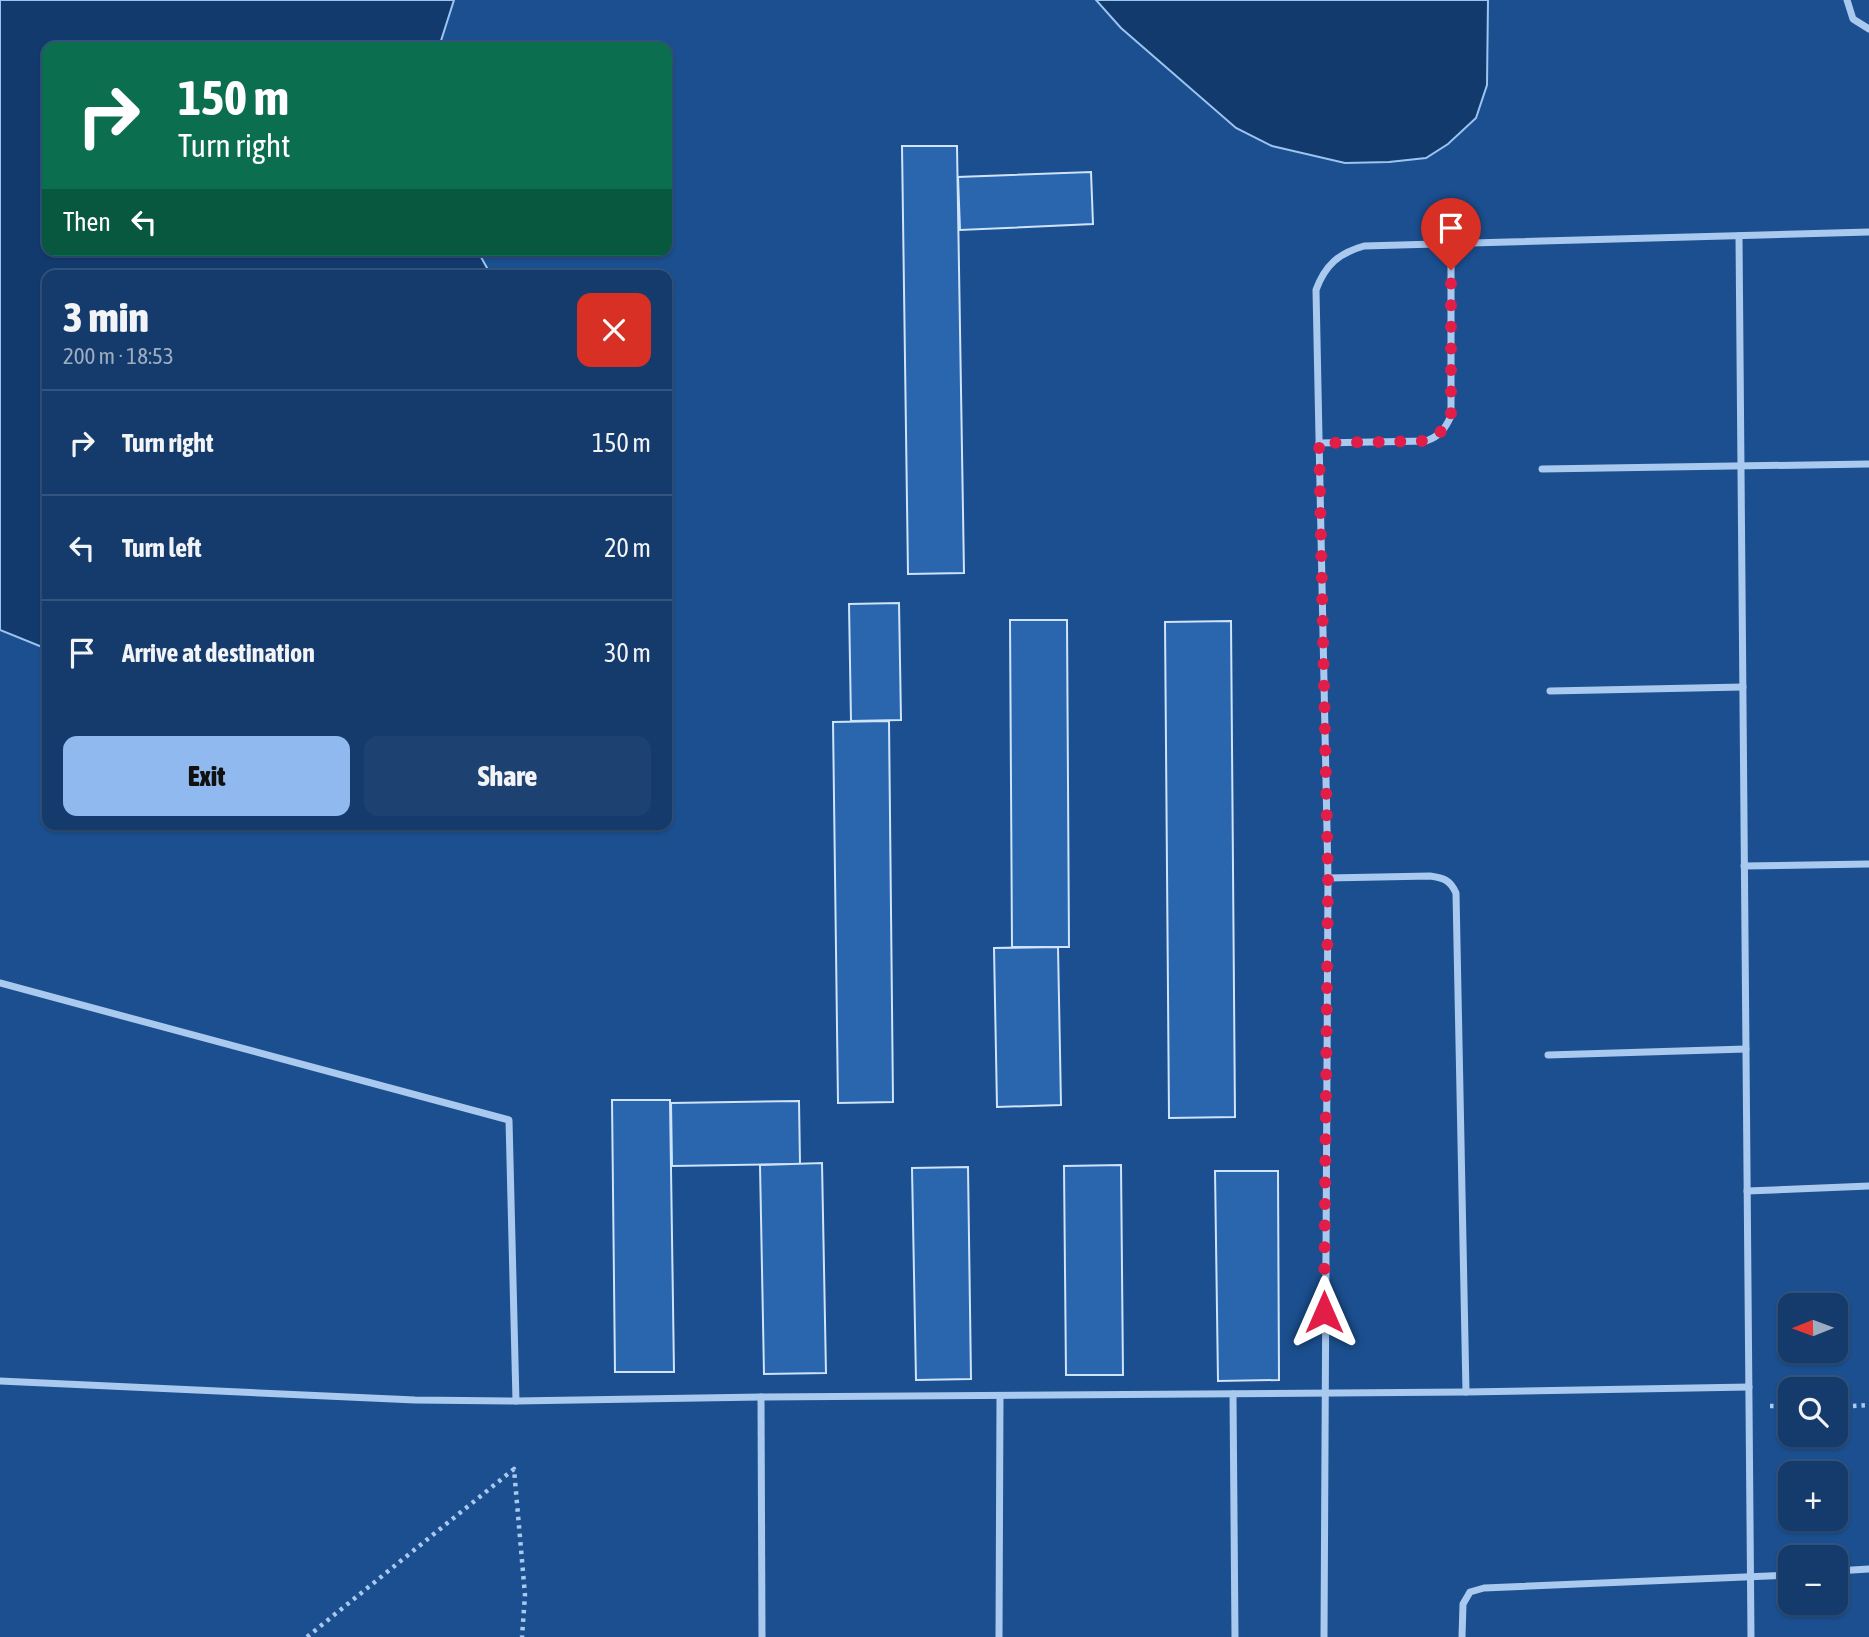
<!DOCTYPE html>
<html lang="en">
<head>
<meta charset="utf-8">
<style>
  body { margin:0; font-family:"Asap Condensed",sans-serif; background:#1d4271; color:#f1f3f6; height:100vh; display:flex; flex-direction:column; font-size:26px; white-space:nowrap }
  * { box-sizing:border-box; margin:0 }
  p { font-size:23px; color:#9dadc1 }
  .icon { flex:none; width:38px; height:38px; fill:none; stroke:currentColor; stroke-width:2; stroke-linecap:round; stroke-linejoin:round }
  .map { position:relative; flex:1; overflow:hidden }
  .sheet { position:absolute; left:42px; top:270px; width:630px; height:560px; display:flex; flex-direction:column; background:#143b6b; border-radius:14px; box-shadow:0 2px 5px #0004,0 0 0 2px #33557e }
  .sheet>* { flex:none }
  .banner { position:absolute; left:42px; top:42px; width:630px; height:214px; border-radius:14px; box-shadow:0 2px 5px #0004,0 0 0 2px #33557e; background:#0b6e4f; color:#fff; overflow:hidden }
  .needle { width:46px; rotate:269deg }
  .buttons { position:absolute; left:1778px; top:1293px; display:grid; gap:14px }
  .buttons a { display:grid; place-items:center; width:70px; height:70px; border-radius:14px; background:#143b6b; box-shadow:0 2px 5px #0004,0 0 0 2px #33557e; font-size:35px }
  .pin { position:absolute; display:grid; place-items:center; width:60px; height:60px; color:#fff; margin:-72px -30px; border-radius:50% 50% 50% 0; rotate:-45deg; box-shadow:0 0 7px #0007 }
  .pin .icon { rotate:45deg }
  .me { position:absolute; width:77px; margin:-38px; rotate:0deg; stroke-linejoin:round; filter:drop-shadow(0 0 5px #0008) }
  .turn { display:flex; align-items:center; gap:24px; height:147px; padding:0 21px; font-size:32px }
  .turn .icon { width:91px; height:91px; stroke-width:2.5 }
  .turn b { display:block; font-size:49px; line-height:60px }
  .then { display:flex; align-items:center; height:66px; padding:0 21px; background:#0003; gap:14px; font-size:26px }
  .round { display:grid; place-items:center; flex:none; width:74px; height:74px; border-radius:14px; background:#1d4271 }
  .headline { display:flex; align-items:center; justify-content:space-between; height:119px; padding:0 21px }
  h1 { font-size:42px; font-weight:800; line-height:52px }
  .button { display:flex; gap:14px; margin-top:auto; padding:14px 21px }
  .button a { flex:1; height:80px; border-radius:14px; background:#90b9f0; color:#111; font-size:28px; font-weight:800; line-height:80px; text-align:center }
  .button a+a { background:#1d4271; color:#f1f3f6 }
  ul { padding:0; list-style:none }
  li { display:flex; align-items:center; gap:21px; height:105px; padding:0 21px; border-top:2px solid #33557e }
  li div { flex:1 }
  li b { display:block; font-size:26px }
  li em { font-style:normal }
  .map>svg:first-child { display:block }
</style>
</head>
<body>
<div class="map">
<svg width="1869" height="1637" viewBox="0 0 1869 1637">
  <rect width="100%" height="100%" fill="#1b4f8f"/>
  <g fill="#123a6d" stroke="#9cc4f0" stroke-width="2">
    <polygon points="0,0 454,0 439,47 47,47 47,250 477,250 491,275 47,275 47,649 0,630"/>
    <polygon points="1096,0 1488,0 1487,85 1476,118 1448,144 1426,158 1389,162 1345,163 1272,146 1236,128 1121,28"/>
  </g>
  <g fill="#2a66ad" stroke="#cfe3fa" stroke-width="2">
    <polygon points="902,146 957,146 964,573 908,574"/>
    <polygon points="1091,172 1093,224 960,230 958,177"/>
    <polygon points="899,603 901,720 851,721 849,604"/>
    <polygon points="1010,620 1067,620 1069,947 1012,947"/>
    <polygon points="1231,621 1235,1117 1169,1118 1165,622"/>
    <polygon points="889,721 893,1102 838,1103 833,722"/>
    <polygon points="1058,947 1061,1105 997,1107 994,948"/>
    <polygon points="612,1100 670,1100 674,1372 615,1372"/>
    <polygon points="799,1101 800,1164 672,1166 671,1103"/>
    <polygon points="822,1163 826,1373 764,1374 760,1165"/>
    <polygon points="1121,1165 1123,1375 1066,1375 1064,1166"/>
    <polygon points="968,1167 971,1379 916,1380 912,1168"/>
    <polygon points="1215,1171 1278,1171 1279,1380 1218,1381"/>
  </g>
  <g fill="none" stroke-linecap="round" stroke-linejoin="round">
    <g stroke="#a9c9ee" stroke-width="4.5" stroke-dasharray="3.5 5" stroke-linecap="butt">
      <polyline points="1770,1406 1790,1406"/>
      <polyline points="1836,1407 1869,1405"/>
      <polyline points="307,1637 514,1469 525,1595 522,1637"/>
    </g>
    <g stroke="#a9c9ee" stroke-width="7">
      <polyline points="1847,0 1853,19 1869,29"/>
      <polyline points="1739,236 1751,1637"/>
      <path d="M 1319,443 L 1426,441 C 1440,436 1445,429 1451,416 L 1451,244"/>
      <polyline points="1542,469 1869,464"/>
      <polyline points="1550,691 1743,687"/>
      <polyline points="1744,866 1869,864"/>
      <path d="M 1328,878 L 1430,876 C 1444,878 1450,880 1456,893 L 1466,1392"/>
      <polyline points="0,983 509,1120 516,1401"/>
      <polyline points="1548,1055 1746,1049"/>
      <polyline points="1747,1191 1869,1186"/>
      <polyline points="0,1381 415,1400 516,1401 761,1397 1466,1392 1749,1387"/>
      <polyline points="1233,1394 1235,1637"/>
      <polyline points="761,1397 762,1637"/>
      <polyline points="1836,1571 1869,1569"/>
      <polyline points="999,1637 1000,1396"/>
      <path d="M 1324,1637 L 1328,878 L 1316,290 C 1325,265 1339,253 1364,246 L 1869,232"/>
      <polyline points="1462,1637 1463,1604 1470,1592 1484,1588 1790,1575"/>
    </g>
  </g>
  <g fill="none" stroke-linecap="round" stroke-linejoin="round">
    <path stroke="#e11d48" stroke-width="12" stroke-dasharray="0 21.6" d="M 1324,1312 L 1328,878 L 1319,443 L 1426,441 C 1439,436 1444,429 1451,416 L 1451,270"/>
  </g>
</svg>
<div class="buttons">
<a><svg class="needle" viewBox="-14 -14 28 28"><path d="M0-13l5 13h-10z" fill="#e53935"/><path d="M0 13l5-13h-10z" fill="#9dadc1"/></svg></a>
<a><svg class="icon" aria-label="search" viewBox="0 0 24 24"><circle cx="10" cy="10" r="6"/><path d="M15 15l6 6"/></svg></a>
<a>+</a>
<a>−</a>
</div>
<div class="pin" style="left:1451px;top:270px;background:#d93025"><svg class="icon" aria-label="arrive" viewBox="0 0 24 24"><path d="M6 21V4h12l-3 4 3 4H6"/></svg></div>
<svg class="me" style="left:1324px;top:1312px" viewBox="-20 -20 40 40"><path d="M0-17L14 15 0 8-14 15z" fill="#e11d48" stroke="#fff" stroke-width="4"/></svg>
<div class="banner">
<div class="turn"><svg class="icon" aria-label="right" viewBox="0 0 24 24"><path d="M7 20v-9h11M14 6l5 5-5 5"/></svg><div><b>150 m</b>Turn right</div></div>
<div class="then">Then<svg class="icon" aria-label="left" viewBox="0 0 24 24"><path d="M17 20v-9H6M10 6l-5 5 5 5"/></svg></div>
</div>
<section class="sheet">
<div class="headline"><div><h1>3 min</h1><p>200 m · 18:53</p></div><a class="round" style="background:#d93025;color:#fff"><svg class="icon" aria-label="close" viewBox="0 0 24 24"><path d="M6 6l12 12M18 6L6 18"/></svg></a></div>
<ul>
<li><svg class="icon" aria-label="right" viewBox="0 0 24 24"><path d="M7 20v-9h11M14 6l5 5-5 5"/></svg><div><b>Turn right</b></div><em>150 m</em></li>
<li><svg class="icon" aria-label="left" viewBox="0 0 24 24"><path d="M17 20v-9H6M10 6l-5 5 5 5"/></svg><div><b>Turn left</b></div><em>20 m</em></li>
<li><svg class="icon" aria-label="arrive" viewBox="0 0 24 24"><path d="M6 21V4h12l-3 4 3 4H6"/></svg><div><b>Arrive at destination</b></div><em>30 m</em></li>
</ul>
<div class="button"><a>Exit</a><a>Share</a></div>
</section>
</div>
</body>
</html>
